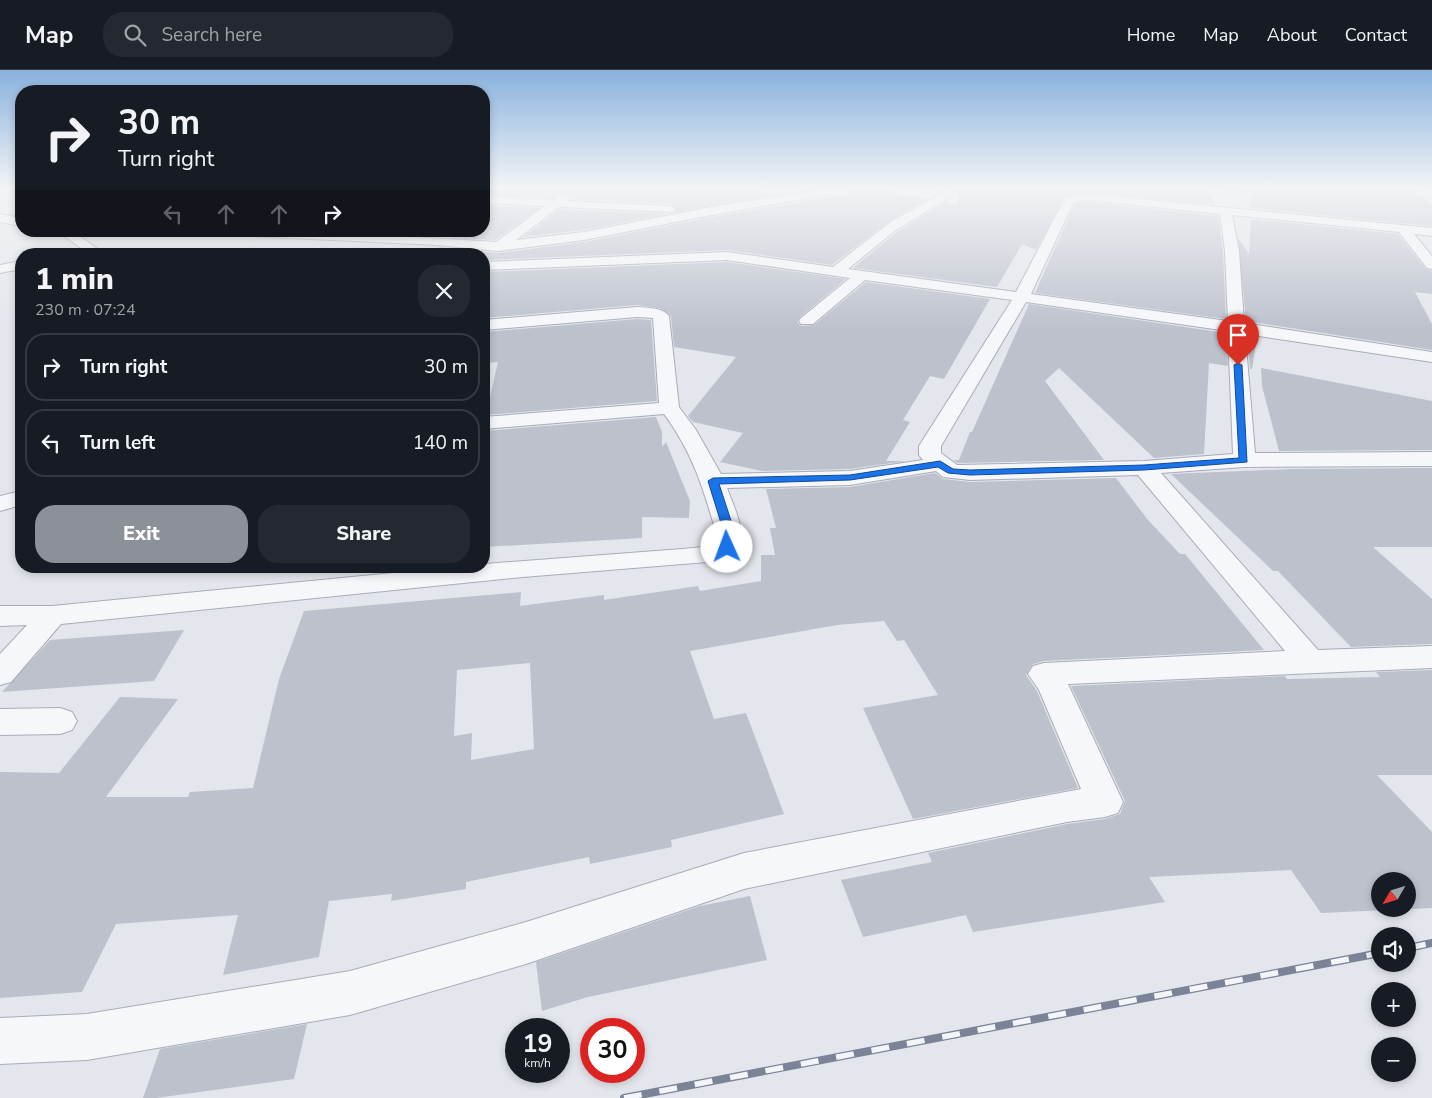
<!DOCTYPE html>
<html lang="en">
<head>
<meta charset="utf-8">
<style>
  body { margin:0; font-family:"Nunito Sans",sans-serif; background:#242831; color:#f1f3f6; height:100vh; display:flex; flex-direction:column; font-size:19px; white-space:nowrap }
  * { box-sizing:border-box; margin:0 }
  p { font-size:16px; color:#9ea1a6 }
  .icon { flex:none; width:28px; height:28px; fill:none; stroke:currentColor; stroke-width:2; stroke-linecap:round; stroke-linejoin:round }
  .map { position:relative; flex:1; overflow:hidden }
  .side { position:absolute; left:15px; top:178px; width:475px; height:325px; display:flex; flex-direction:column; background:#171b24; border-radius:20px; box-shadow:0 2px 8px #0003 }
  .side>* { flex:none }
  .guide { position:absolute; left:15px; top:15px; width:475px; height:152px; border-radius:20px; box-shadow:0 2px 8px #0003; background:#171b24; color:#f1f3f6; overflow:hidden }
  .needle { width:32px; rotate:231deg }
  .fabs { position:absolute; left:1371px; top:802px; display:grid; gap:10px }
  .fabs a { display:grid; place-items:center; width:45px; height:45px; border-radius:50%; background:#171b24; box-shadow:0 2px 8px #0003; font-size:25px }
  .speed { position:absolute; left:505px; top:948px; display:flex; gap:10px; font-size:25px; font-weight:700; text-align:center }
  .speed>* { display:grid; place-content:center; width:65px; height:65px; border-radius:50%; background:#171b24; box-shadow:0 2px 8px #0003; line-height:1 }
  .speed small { font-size:12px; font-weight:400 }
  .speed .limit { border:8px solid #d22; background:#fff; color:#111 }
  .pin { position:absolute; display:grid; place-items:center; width:42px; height:42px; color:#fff; margin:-51px -21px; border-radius:50% 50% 50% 0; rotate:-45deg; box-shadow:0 0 5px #0007 }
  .pin .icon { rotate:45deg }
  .me { position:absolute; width:55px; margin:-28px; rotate:358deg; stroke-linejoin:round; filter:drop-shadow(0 0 4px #0008) }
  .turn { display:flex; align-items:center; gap:18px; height:105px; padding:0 20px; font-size:22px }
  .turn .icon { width:65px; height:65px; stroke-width:2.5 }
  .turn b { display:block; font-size:35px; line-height:42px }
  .lanes { display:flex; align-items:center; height:48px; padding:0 20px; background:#0003; justify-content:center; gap:25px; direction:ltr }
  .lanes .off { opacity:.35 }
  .round { display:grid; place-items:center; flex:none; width:52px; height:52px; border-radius:20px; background:#242831 }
  .headline { display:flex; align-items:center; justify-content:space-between; height:85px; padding:0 20px }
  h1 { font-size:30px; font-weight:800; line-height:38px }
  .cta { display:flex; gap:10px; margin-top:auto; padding:10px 20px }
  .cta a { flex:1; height:58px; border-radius:20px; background:#8c9099; color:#fff; font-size:20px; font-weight:800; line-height:58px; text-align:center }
  .cta a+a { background:#242831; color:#f1f3f6 }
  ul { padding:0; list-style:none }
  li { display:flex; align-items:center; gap:15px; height:68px; margin:0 10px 8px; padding:0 10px; border:2px solid #363941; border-radius:20px }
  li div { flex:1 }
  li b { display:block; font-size:19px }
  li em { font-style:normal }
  header { display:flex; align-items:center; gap:30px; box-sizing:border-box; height:70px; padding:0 25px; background:#171b24; border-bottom:1px solid #363941 }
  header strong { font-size:24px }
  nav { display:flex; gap:28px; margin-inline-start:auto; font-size:18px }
  .search { width:350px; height:45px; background:#242831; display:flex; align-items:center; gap:12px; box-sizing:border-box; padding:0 18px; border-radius:20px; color:#9ea1a6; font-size:19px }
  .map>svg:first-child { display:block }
</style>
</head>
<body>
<header>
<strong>Map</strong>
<div class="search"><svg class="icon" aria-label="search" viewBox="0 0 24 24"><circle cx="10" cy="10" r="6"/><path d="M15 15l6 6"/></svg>Search here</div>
<nav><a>Home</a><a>Map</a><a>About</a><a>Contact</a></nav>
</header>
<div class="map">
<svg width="1432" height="1028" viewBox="0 0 1432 1028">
  <rect width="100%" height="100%" fill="#e3e6ec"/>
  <g fill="#bdc1cc" fill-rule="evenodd">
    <polygon points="484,116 729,116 774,125 673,143 678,138 670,134 571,129 571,126 565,123 554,128 484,125"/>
    <polygon points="959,116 1204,116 1216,135 1088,122 1065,126 1036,180 1022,174 997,217 853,198 898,161 945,132 958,135"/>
    <polygon points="1317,116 1391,116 1415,119 1432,135 1432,156 1251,138 1252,122 1299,123 1314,120"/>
    <polygon points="872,118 928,129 888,152 832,195 727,180 484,190 484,184 429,184 439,177 498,183 584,172 706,148 846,125"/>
    <polygon points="1088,132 1218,146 1223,181 1226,249 1035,223 1074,135"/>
    <polygon points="484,135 540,138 495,170 454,168 463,161 484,161"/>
    <polygon points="560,139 667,144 584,160 523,167"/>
    <polygon points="1251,149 1398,164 1426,199 1432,201 1432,224 1415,222 1432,254 1432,280 1246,251 1238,168 1249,184"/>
    <polygon points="727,192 846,209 800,247 797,252 801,256 814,255 866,212 990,229 944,309 930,306 903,350 910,352 886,391 906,391 850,399 762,401 720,392 743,363 693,352 688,346 736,287 674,277 671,246 659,238 637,235 484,248 484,202"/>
    <polygon points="1029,234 1226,263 1228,296 1209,293 1204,384 1154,388 1059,298 1045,311 1104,390 958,393 953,390 959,390 970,362 972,362"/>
    <polygon points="637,249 651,250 657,331 486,345 498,292 484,293 484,262"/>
    <polygon points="1247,266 1257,268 1252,299 1250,299"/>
    <polygon points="1261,298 1432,331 1432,380 1279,381 1262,316"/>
    <polygon points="656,347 662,362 662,377 666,372 690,431 689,448 642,447 642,468 484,477 484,431 486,421 485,361"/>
    <polygon points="1432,398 1432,477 1373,477 1432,529 1432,574 1351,577 1278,501 1273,501 1171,404 1292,399"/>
    <path d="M 935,403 L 943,409 L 970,412 L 1116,408 L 1148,450 L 1180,484 L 1185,484 L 1264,580 L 1044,591 L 1033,594 L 1026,605 L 1037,621 L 1078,718 L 913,749 L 863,638 L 938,625 L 904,570 L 897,571 L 884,551 L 837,555 L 690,581 L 714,649 L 746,643 L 784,744 L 671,770 L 672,777 L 590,794 L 589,787 L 466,812 L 466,819 L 391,831 L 392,824 L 329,831 L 319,887 L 223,905 L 238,845 L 116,854 L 82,922 L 0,928 L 0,702 L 59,703 L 120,627 L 178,629 L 106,727 L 188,727 L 190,722 L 253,718 L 279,609 L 304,541 L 521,522 L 520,536 L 604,525 L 604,530 L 698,516 L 700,521 L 761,511 L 761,485 L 775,485 L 770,458 L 776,458 L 766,419 L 850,417 ZM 530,593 L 534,679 L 471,690 L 472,663 L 454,666 L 457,600 Z"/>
    <polygon points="184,560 154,611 2,622 50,570"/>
    <path d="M 1432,600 L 1432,705 L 1377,705 L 1432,762 L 1432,838 L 1321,843 L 1291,800 L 1149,807 L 1165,832 L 973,862 L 966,845 L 863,867 L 841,810 L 932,792 L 928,783 L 1067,754 L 1105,749 L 1120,744 L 1125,731 L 1071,616 L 1285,606 L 1287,609 L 1380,607 L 1376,602 ZM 1380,811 L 1408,811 L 1408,839 L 1380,839 Z"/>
    <polygon points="750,826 767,890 588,927 542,941 536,892 700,836"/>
    <polygon points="307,954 294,1009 156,1028 143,1028 160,979"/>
  </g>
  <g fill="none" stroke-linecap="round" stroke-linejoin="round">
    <g stroke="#a7acb7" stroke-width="2">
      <g id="minor">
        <polygon points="842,116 867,116 862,119 706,146 584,170 498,181 437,175 229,165 223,161 314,161 496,172 545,136 484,133 484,127 554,130 564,125 570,128 568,131 670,136 676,139 670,142 559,137 516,170 584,162 706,138"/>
        <path d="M 942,116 L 954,116 L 957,120 L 952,126 L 897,159 L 848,199 L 1016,222 L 1065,128 L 1088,124 L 1432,158 L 1432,166 L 1414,164 L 1432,186 L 1432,199 L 1427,198 L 1399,162 L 1232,145 L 1239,181 L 1244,253 L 1432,282 L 1432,292 L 1245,264 L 1255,383 L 1432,382 L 1432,396 L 1244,397 L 1161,403 L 1318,580 L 1432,576 L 1432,598 L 1068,614 L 1123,732 L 1118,743 L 1105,747 L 1067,752 L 744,819 L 526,894 L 350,945 L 87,990 L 0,994 L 0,948 L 87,944 L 350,901 L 526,852 L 744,783 L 1081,719 L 1039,620 L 1028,604 L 1033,596 L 1044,593 L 1285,581 L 1138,405 L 970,410 L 943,407 L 936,401 L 850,415 L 727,418 C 732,432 750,469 737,482 C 730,487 715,490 707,492 L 523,507 L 61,554 L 11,612 L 0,615 L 0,584 L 27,555 L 0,556 L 0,536 L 52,536 L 465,496 L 484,496 L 484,494 L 682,479 L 703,477 L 715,472 L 717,466 C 704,420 693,383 664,344 L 484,359 L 484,347 L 659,333 L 653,248 L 637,247 L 484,260 L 484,250 L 637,237 C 648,238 662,237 669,246 L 679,337 L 696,360 L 721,404 L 850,401 L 923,390 L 919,385 L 919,376 L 1012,230 L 865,210 L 813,254 L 801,254 L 799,251 L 801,248 L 850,208 L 727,190 L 484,200 L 484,192 L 727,182 L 833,197 L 889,153 L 944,122 L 946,120 ZM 1088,130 L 1220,144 L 1225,181 L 1228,251 L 1031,224 L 1073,133 ZM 1026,232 L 1228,261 L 1233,384 L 1144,391 L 957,395 L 941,383 L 941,376 Z"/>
        <polygon points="1219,116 1315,116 1314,118 1299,121 1224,119"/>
        <polygon points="0,144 21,148 21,156 0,152"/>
        <polygon points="57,161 72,161 105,184 89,184"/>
        <polygon points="21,191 21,199 0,203 0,195"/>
        <polygon points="21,421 21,435 0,441 0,426"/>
        <polygon points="60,638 72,642 77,651 72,660 60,664 0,665 0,639"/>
      </g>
    </g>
    <use href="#minor" fill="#f6f7fa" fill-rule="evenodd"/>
    <g stroke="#7b8397" stroke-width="8">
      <g id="rail">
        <polyline points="1408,878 1432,873"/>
        <polyline points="624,1028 1380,883"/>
      </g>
    </g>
    <use href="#rail" stroke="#f3f5f9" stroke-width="5.5" stroke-dasharray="18" stroke-linecap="butt"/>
  </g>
  <linearGradient id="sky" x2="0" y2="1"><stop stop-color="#89b2de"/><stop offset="0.45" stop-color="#f2f4f6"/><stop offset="1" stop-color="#f2f4f6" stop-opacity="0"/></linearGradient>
  <rect width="1432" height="260" fill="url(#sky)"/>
  <polygon fill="#1a73e8" stroke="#114b97" points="1238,293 1242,295 1247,392 1144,400 970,405 948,403 938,397 850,410 719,414 736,466 731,480 727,480 722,477 725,466 708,411 713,408 850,405 940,391 953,399 970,400 1144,395 1239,388 1234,295"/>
</svg>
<div class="fabs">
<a><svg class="needle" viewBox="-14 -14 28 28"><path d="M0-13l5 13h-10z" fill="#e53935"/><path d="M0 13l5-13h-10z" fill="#9ea1a6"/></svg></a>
<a><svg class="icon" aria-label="sound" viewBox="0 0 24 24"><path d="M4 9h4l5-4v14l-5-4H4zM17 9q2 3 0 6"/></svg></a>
<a>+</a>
<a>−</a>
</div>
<div class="speed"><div>19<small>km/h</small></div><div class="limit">30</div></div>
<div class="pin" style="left:1238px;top:295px;background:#d93025"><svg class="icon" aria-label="arrive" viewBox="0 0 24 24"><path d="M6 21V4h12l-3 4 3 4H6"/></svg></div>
<svg class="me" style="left:727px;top:477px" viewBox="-20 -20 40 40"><circle r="19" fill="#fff"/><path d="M0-13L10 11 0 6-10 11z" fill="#1a73e8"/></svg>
<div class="guide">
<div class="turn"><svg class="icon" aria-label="right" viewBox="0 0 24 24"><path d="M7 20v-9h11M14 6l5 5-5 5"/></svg><div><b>30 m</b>Turn right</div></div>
<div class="lanes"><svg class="icon off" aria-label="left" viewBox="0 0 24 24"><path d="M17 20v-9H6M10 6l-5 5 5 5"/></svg><svg class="icon off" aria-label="ahead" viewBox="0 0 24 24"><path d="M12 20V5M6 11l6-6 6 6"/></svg><svg class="icon off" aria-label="ahead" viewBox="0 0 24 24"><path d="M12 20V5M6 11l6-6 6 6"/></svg><svg class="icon" aria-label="right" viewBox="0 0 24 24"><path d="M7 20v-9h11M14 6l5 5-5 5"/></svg></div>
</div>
<section class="side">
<div class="headline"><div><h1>1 min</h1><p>230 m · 07:24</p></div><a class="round"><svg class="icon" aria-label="close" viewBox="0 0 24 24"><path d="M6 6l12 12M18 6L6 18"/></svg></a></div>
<ul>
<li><svg class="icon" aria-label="right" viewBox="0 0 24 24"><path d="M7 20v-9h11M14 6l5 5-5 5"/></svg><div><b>Turn right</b></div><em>30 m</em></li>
<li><svg class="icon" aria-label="left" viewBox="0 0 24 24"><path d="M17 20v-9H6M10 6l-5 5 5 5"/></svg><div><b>Turn left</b></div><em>140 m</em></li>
</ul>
<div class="cta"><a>Exit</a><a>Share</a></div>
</section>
</div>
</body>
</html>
